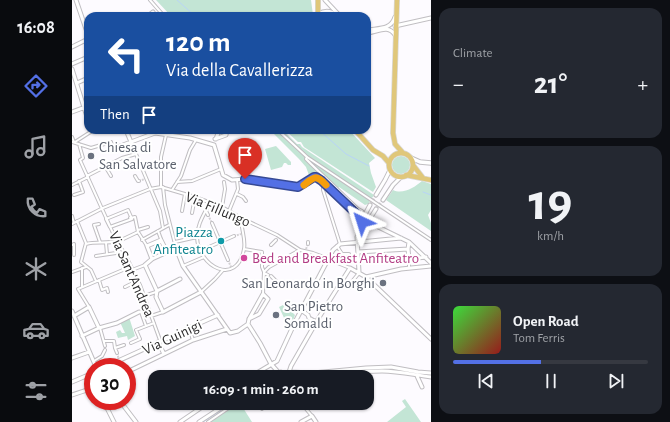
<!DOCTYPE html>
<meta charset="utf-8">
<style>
body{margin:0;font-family:"Alegreya Sans",sans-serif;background:#242831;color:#f1f3f6;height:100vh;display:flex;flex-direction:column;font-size:15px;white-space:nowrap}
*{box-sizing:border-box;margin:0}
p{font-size:13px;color:#9ea1a6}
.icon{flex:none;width:22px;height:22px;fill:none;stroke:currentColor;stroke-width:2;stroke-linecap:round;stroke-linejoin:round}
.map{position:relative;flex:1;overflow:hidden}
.side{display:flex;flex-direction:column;gap:8px;padding:8px;background:#0d0f14;width:239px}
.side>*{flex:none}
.guide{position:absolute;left:12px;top:12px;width:287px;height:122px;border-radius:12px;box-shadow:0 1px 3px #0004;background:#1a4fa0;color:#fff;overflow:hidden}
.speed{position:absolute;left:12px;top:358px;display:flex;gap:8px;font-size:20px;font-weight:700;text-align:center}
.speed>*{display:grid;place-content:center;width:52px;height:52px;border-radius:50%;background:#171b24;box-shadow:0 1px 3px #0004;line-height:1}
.speed .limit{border:6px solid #d22;background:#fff;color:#111}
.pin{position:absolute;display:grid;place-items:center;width:34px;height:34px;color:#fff;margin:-41px -17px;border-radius:50% 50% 50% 0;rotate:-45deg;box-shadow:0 0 4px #0007}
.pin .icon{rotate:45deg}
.me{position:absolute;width:44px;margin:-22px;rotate:319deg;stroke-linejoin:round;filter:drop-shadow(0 0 3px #0008)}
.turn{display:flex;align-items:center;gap:14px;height:84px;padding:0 16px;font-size:18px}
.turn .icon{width:52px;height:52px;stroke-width:2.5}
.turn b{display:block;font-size:28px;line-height:34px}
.then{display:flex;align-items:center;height:38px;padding:0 16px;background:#0003;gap:8px;font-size:15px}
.big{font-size:30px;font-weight:700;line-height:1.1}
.side .widget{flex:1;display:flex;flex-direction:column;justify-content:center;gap:6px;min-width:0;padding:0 14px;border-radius:12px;background:#242831}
.side .dial{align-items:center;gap:0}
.dial b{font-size:52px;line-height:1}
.song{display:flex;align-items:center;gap:12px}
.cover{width:48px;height:48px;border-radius:6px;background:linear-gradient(135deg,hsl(120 70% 55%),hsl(0 70% 35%))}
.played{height:4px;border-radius:2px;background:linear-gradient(90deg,#5370e5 45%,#363941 45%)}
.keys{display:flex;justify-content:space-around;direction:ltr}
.heat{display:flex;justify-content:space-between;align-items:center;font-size:22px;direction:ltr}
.trip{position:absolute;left:76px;top:370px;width:226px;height:40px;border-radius:12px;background:#171b24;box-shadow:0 1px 3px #0004;font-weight:700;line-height:40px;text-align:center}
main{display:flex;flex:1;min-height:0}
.tab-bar{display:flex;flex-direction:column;width:72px;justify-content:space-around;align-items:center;background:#090b0e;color:#9ea1a6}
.tab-bar .icon{width:28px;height:28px}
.tab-bar .active{color:#5370e5}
.tab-bar b{font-size:18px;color:#f1f3f6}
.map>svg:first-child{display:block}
.green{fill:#c3e5d5}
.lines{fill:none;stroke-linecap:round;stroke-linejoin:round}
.stream{stroke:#b8d4f7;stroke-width:1}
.pedestrian-tunnel{stroke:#d4d2d5;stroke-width:2;stroke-dasharray:2 1;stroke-linecap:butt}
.minor-tunnel{stroke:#d4d2d5;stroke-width:3;stroke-dasharray:3 1.5;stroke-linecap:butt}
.pedestrian-casing{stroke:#c0bec2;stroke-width:4}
.minor-casing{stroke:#c0bec2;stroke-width:5}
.tertiary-casing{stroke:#c0bec2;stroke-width:5.5}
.primary-casing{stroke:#d9d9d9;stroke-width:6}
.pedestrian{stroke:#fff;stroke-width:2}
.minor{stroke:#fff;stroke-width:3}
.tertiary{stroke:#fff;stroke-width:3.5}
.primary{stroke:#e0c77a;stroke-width:4.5}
.route-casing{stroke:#364995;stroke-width:10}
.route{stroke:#5370e5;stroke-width:7}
.slow{stroke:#f59e0b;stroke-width:7}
.worship-dot{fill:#6b7280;stroke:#fff;stroke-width:1.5}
.culture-dot{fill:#0f9aa8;stroke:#fff;stroke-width:1.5}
.hotel-dot{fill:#d1479c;stroke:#fff;stroke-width:1.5}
.labels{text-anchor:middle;stroke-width:4;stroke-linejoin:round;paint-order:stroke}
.worship-label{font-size:15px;fill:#5b616d;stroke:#fff;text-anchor:start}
.street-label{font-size:15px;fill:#2e2d2e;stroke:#fff}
.culture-label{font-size:15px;fill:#0d838f;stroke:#fff;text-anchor:end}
.hotel-label{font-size:15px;fill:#b23c85;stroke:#fff;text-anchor:start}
</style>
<main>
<nav class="tab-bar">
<b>16:08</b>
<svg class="icon active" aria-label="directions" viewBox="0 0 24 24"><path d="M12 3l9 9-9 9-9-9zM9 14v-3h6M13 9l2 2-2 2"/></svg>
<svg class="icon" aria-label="music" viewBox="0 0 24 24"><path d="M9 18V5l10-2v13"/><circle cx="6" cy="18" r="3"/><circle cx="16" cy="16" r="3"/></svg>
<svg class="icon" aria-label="phone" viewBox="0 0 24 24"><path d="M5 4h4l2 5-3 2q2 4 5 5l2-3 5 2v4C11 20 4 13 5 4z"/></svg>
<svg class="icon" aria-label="climate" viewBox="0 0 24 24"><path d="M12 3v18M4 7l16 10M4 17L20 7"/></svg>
<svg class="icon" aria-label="car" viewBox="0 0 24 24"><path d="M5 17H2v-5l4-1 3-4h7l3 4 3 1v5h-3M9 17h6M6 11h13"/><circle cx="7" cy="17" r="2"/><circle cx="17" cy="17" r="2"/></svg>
<svg class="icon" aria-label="filters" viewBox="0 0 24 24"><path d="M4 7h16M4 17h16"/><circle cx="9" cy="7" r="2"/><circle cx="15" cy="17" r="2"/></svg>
</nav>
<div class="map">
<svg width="359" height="422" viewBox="0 0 359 422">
<rect width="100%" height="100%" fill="#fdfbff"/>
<path class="green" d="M84 0H239L241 15 240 16H99Z
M198 130H211L225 144H228L230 147 302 195 296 204 293 205 267 187 264 191 247 175H242L238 178 234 167 227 159Z
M213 130H277L303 158 297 163 299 173 304 187 301 192 232 147 229 142H226Z
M204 146 219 162V165H216L214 163H212L210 167 199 170 193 149Z
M320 165a9 9 0 1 1 18 0a9 9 0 1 1-18 0Z
M350 181 359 184V210L356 215 359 223V231L314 200 321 190C331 195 343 187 350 181Z
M215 303 222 310 220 312 223 315 220 323 219 322 216 323 215 319 213 320 207 307Z
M57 317 63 336 56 340 55 336 46 338 44 332 48 330 50 333H53L48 322Z
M333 399 349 422H315L334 407 330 401Z
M166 403H168L180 422H139Z"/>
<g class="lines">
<path class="stream" d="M105 0 123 16
M247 130 274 154 297 166
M351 192 359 195
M284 371 318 369 359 375
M154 406 160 403
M131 422 151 409"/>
<path class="pedestrian-tunnel" d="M67 181 73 179
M136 215 140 223
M162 236 169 234
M234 249 236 244
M129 250 137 247
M156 260 159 267
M45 353 47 360"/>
<path class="minor-tunnel" d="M298 205 304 195
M304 209 311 200"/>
<defs>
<path id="pedestrian" d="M78 0 92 16
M206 130 235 157 359 240
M0 137 2 142
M0 142 19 148 39 142 41 148 50 145
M3 142 20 131
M59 142 88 211 91 228
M7 144 11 158 8 160 45 242 53 254 68 285 88 340
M235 157 234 159 239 164 286 209 290 211
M56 160 58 166
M33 166 39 176
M15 176 50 158 64 154
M63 176 66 181H67
M105 182 120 181 149 169
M251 182V190L268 244
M0 185 16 177
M89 187V157L94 135
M91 187 93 205 104 248
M100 190 109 176 118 150 124 140
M165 194 171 197 174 201
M2 195 11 192 7 181
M138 202C133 213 125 224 125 237 126 267 165 287 172 249 174 239 169 229 169 218
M150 207 153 189 152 182
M56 210 60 219 38 227 34 219Z
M110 211 113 194
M134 211 136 215
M157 211 166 189 165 180
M120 213 123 197
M0 216 2 223
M58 218 63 217 66 232 75 246
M5 221 14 243 9 262 19 270 24 281
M140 223 156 260
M0 224 31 208 78 189 89 187 123 197 150 207 169 218 205 235 228 250 241 253 257 259
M27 224 22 225 28 242
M66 230 76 227
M86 231 89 239
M70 240 97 225
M45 242 66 232
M103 242 125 237
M34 243 35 254
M14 244C24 241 35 244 45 241
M236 244V242
M0 245 2 244V255
M199 245 204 240
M265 246 270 254H277
M137 247 162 236
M172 249 190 252V267L192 272
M24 256 44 253
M337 259V267
M263 262 278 268
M265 263 270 254
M111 266 132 257
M10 268V287
M60 270 73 265
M0 272 14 267
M192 273 196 275
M199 276 204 281
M27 280 30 290 35 288 36 292
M268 284H278L287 273
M53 287 65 281
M129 292 143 279 151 270
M191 294 192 272 197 267 228 250
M72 296 84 292
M17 307 6 289 58 267
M68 312 76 308
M69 312 74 326
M79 316 91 312
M28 328 33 346
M117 328 121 340
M32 341H42L43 348 45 353
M59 343 68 339 64 330 82 323
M43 348 52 345
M22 361 30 356 33 350
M185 403 190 409
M229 403 240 416
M136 422 164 403"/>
<path id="minor" d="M4 0 16 35
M253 0 268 16
M246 14C253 10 259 10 265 16
M76 16 81 12
M323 26 359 18
M295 30C307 28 319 30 323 17
M295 33C306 32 316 24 323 35
M0 47 16 39
M0 64 16 57
M0 69 16 120
M5 83 16 78
M0 112 16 106
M20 130H22
M54 130 59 142
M143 139 154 135 155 130
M144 139 147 130
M51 145 83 133 118 138 142 145
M142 145 151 175 160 180 173 179 226 187 242 177 250 181 289 219 290 222
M304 195 313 180 318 170
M311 200 321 185 329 177
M291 218 298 205
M294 220 299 217 304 209
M294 221 337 242 359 263
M337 242 336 249 337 259 354 257
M286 252 336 249
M80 259 75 246 89 240 95 252
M287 272 285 237 290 222
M294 277 329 269 359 266
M85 291 108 279
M129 292 91 312 84 297 85 291 73 265 80 259 104 248 111 266 158 333 166 331 176 324
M229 310 236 315 237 318 244 322
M0 311 24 367
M2 316 17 307 27 328
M176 324 177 319 191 294 196 299 187 314 177 319
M176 324 188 343 199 364 207 373
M10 336 27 328 45 323 67 312
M86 342 92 354
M0 358 17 352
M32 367C70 351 107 332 146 315
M55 372 121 340 155 329
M217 372 219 366 246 319 278 268 294 277 359 339
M213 374 217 372 241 373 294 368 319 367 346 372 359 373
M213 375C245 377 277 371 310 371 326 371 343 375 359 377
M345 376 350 387
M178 377 205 361 223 322 261 250 268 244 329 238
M200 377 207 374
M207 377V374L209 372 212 373 213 375
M0 382 21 373
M0 395 21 388
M33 401 34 406 42 422
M48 401 64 422
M108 422 136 403
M127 422 156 403
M229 422 240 416 244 422"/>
<path id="tertiary" d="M339 158 348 162 359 163"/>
<path id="primary" d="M246 0V16
M325 0 321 133 323 144 331 153
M283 130 301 150 311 156 317 163
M317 165a12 12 0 1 1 24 0a12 12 0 1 1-24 0Z
M341 165 351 178
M334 175 359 180"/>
</defs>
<use href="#pedestrian" class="pedestrian-casing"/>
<use href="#minor" class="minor-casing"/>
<use href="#tertiary" class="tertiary-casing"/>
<use href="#primary" class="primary-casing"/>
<use href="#pedestrian" class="pedestrian"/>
<use href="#minor" class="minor"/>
<use href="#tertiary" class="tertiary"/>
<use href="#primary" class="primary"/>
</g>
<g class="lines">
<defs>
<path id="route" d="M173 179 226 187 242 177H244L250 181 290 219V222"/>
</defs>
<use href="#route" class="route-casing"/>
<use href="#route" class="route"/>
<path class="slow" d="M232 185C242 177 244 174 254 185"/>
</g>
<g class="worship-dot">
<circle cx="19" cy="156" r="4"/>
<circle cx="311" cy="283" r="4"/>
<circle cx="204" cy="315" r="4"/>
</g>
<circle class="culture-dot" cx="149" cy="241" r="4"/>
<circle class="hotel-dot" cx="172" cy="258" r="4"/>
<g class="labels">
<g class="worship-label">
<text x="27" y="152">Chiesa di<tspan x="27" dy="17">San Salvatore</tspan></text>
<text x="303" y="288" text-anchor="end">San Leonardo in Borghi</text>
<text x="212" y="311">San Pietro<tspan x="212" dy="17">Somaldi</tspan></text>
</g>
<g class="street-label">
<text transform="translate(146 209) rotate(23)" y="5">Via Fillungo</text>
<text transform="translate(60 274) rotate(66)" y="5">Via Sant'Andrea</text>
<text transform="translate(100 337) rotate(-25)" y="5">Via Guinigi</text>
</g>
<g class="culture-label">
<text x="141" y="237">Piazza<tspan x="141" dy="17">Anfiteatro</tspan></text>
</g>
<g class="hotel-label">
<text x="180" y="263">Bed and Breakfast Anfiteatro</text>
</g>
</g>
</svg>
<div class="speed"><div class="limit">30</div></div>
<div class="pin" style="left:173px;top:179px;background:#d93025"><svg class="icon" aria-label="arrive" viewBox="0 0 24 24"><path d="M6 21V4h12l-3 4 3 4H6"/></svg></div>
<svg class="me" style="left:290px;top:222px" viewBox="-20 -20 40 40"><path d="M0-17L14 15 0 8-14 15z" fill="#5370e5" stroke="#fff" stroke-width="4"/></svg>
<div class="trip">16:09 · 1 min · 260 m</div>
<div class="guide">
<div class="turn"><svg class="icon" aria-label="left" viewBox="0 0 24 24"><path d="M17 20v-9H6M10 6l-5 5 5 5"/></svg><div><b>120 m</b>Via della Cavallerizza</div></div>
<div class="then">Then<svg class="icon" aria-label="arrive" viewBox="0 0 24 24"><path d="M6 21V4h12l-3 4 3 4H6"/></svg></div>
</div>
</div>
<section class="side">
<div class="widget"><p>Climate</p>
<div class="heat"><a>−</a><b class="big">21°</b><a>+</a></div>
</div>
<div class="widget dial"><b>19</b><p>km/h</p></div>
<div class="widget">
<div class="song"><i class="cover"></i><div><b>Open Road</b><p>Tom Ferris</p></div></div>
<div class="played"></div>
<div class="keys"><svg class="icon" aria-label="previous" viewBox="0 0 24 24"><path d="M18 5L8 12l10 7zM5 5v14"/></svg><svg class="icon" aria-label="pause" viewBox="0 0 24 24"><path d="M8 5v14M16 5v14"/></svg><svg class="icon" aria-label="next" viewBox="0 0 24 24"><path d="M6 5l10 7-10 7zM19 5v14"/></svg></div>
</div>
</section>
</main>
